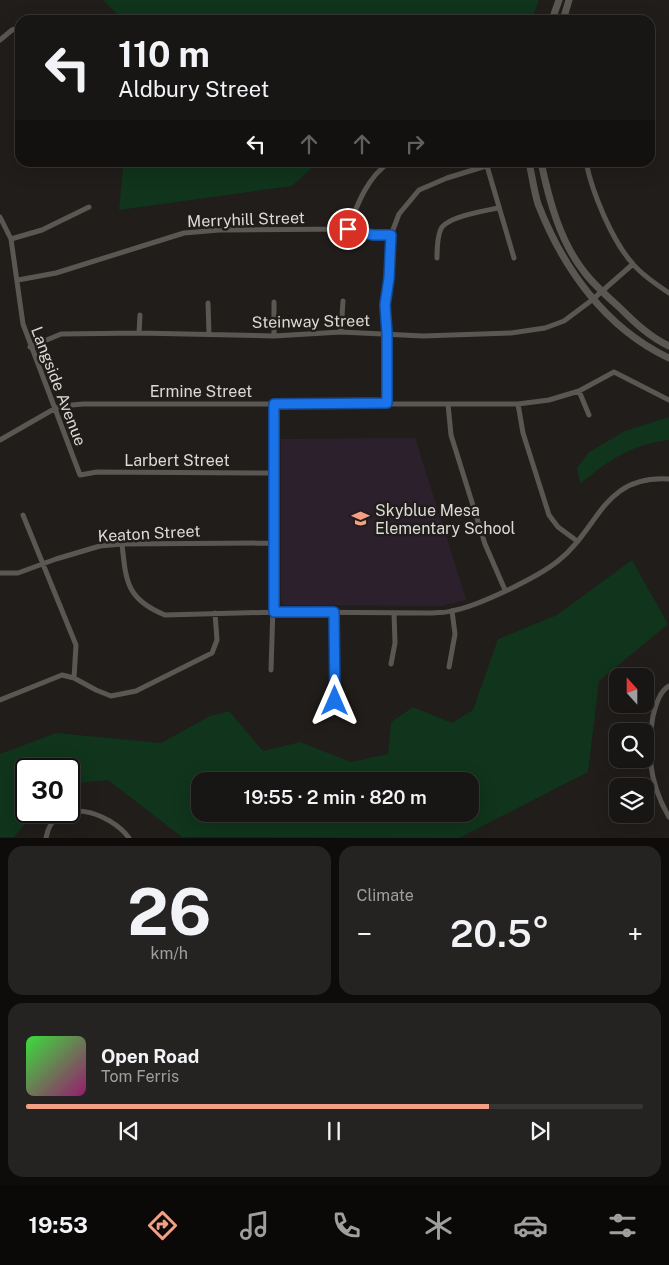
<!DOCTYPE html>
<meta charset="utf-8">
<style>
body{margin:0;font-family:"Public Sans",sans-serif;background:#252322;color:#f1f3f6;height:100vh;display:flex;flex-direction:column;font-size:19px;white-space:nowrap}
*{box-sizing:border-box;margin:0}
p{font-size:16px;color:#9f9fa0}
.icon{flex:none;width:28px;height:28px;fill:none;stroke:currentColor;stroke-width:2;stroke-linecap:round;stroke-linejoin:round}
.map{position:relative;height:838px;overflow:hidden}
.drawer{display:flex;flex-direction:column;gap:8px;padding:8px;background:#0d0c0b;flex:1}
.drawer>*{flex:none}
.guide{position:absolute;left:15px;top:15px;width:640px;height:152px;border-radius:15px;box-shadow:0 5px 20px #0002,0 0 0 1px #363534;background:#181614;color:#f1f3f6;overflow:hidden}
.needle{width:32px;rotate:339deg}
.fabs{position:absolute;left:609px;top:668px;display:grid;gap:10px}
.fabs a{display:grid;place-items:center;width:45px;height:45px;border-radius:10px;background:#181614;box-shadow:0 5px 20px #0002,0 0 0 1px #363534;font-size:25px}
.speed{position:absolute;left:15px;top:758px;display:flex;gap:10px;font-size:25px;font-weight:700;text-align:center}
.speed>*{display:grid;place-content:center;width:65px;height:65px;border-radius:50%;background:#181614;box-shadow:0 5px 20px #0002,0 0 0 1px #363534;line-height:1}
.speed .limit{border:2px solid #111;border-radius:8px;background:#fff;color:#111}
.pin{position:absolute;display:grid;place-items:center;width:42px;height:42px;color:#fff;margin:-21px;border:2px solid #fff;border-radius:50%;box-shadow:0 1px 5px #0007}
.me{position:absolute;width:55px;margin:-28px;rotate:0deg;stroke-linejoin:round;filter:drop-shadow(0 0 4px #0008)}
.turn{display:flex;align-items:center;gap:18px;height:105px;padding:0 20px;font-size:22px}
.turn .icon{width:65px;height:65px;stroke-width:2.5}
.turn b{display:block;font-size:35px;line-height:42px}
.lanes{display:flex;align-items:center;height:48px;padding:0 20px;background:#0003;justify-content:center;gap:25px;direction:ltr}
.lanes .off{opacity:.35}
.big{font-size:38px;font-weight:600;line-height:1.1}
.drawer .tile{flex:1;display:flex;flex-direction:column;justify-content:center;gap:8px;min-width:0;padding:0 18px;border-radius:15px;background:#252322}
.drawer .dial{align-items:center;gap:0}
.dial b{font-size:65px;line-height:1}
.song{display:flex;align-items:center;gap:15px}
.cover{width:60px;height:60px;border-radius:8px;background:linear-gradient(135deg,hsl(120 70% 55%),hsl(320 70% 35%))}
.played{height:5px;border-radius:2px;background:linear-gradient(90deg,#f39f83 75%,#363534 75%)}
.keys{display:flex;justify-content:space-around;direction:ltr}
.heat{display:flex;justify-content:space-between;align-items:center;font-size:28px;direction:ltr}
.drawer .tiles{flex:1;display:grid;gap:8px;grid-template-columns:1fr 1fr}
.tile:last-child{grid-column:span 2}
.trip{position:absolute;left:191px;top:772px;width:288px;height:50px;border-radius:15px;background:#181614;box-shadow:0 5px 20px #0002,0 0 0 1px #363534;font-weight:600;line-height:50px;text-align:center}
.dock{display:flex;height:80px;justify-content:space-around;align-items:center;background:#0a0908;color:#9f9fa0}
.dock .icon{width:35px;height:35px}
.dock .on{color:#f39f83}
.dock b{font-size:22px;color:#f1f3f6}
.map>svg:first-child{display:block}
.education{fill:#2d202d}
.green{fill:#10341c;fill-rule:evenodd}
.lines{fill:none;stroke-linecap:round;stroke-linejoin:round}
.minor{stroke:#5a5753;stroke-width:5}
.secondary{stroke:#5a5753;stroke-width:7}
.route-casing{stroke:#114b97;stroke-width:12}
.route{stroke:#1a73e8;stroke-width:9}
.labels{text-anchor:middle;stroke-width:5;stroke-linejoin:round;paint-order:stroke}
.street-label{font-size:16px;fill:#dcdad7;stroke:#201d1a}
.poi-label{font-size:16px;fill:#dcdad7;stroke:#201d1a;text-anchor:start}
</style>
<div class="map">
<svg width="669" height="838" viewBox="0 0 669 838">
<rect width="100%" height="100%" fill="#201d1a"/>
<path class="education" d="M415 438 466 599 462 601 441 606 285 605 282 604 281 601V439Z"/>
<path class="green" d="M103 0H539L532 20H123Z
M119 163H317L292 186 119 210 123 169Z
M669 417V440C633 444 607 461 580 484L577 468 589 452 625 431Z
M632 560 668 624 599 681 588 772 459 838 182 837 108 780 69 784V769H26V811H35L14 837H0V754L56 733 161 743 210 716 229 711 263 751 300 742 351 762 388 754 391 722 413 707 452 723 473 710 498 639 557 615ZM470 781V814H200V781Z"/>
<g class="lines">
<path class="minor" d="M0 40 12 30 20 28
M586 162C592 192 612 241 633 264 642 275 657 285 669 293
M487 166 514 258
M0 217 11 239 23 324 80 475 97 472 274 473
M348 229C357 205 367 177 390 162
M11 239 42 230 89 207
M437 258C437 250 437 235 442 227 451 216 484 211 498 208
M18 280 56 273 184 233 219 230 348 229 373 235H391
M274 302V336
M208 303 209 334
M341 332 343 301
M139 333 140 315
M30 347 61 334 139 333 274 336 341 332 423 336 511 333 545 328 564 321 592 300 633 264
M579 391 589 415
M387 403V333L385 305 389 278 391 235 399 214 419 190 447 178 499 162
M448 404 451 435 485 544 505 590
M518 404 523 433 549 515 558 527 577 541
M0 440 54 409 61 406 83 404H518L549 400 579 391 614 372 669 400
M23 515 76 645 74 678
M122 544C126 581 126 599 165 615L279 612 432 613C439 612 445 613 451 611 477 607 538 577 558 561 600 528 602 475 669 479
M0 573H18L56 559 100 546 122 544 274 543
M334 612 335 701
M391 664 395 643 394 613
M449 667 455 634 452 611
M271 670 274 574V404
M669 686C659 692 656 705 653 716 646 751 650 785 669 817
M0 700 62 675 74 678 96 690 111 696 136 691 212 653 217 640 215 613
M46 838C54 793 110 812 129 838"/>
<path class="secondary" d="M552 20 559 0
M563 20 569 0
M529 162C532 176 534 191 538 204 563 268 605 328 669 358
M541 162C549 200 560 242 585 273 595 286 608 297 620 308 635 323 650 337 669 346"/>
</g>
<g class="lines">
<defs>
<path id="route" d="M335 701 334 612H274V404L387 403V333L385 305 389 278 391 235H373L348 229"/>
</defs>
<use href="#route" class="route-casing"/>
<use href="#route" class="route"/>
</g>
<defs>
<symbol id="school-bare" viewBox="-9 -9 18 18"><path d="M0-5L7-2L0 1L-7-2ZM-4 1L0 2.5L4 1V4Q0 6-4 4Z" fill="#f39f83" stroke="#201d1a" stroke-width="2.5" paint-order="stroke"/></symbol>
</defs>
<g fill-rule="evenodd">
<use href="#school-bare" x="348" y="506" width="25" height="25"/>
</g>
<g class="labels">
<g class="street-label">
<text transform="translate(246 219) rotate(-2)" y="6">Merryhill Street</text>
<text transform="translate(311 321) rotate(-1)" y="6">Steinway Street</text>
<text transform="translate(59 386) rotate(69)" y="6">Langside Avenue</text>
<text x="201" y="397">Ermine Street</text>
<text x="177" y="466">Larbert Street</text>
<text transform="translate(149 533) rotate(-3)" y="6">Keaton Street</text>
</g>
<g class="poi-label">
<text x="375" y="516">Skyblue Mesa<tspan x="375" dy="18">Elementary School</tspan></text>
</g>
</g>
</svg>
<div class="fabs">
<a><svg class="needle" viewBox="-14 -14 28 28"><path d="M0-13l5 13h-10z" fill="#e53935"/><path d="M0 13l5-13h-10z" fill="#9f9fa0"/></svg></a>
<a><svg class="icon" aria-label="search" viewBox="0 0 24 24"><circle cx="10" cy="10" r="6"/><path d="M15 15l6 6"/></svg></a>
<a><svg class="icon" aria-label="layers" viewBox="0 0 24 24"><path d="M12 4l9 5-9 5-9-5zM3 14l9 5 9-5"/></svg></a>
</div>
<div class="speed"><div class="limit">30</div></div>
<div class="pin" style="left:348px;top:229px;background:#d93025"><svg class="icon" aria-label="arrive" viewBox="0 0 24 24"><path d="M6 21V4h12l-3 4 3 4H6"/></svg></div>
<svg class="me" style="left:335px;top:701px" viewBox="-20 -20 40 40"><path d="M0-17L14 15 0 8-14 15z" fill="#1a73e8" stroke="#fff" stroke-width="4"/></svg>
<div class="trip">19:55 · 2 min · 820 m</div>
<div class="guide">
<div class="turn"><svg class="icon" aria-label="left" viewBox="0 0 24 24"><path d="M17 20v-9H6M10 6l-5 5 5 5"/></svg><div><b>110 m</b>Aldbury Street</div></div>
<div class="lanes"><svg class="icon" aria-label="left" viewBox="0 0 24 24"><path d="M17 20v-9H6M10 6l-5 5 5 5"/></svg><svg class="icon off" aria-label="ahead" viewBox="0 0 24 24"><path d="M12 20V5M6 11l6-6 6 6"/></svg><svg class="icon off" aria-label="ahead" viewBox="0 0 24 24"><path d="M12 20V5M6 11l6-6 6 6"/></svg><svg class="icon off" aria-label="right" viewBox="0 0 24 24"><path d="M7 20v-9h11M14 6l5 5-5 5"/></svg></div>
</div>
</div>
<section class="drawer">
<div class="tiles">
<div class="tile dial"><b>26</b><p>km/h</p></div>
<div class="tile"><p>Climate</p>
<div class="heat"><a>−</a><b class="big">20.5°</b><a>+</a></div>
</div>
<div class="tile">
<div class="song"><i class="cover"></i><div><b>Open Road</b><p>Tom Ferris</p></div></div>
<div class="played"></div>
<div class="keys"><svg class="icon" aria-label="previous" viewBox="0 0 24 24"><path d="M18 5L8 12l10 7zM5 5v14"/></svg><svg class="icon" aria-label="pause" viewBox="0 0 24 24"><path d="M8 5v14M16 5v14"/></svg><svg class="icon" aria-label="next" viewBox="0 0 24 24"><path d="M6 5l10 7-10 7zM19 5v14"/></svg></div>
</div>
</div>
</section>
<nav class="dock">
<b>19:53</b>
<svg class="icon on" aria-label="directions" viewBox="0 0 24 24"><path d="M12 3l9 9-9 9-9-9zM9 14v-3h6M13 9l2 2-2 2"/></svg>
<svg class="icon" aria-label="music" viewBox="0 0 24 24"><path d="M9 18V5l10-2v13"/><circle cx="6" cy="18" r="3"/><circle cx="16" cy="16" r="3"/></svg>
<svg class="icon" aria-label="phone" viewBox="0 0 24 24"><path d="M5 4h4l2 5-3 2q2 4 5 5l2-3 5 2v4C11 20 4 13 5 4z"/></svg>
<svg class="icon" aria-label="climate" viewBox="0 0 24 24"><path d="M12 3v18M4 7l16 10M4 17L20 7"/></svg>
<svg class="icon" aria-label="car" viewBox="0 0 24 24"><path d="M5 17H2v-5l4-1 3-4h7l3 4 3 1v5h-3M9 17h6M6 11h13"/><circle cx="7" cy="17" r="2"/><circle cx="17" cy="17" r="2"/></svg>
<svg class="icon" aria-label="filters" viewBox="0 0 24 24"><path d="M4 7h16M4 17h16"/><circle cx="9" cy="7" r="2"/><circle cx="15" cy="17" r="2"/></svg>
</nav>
